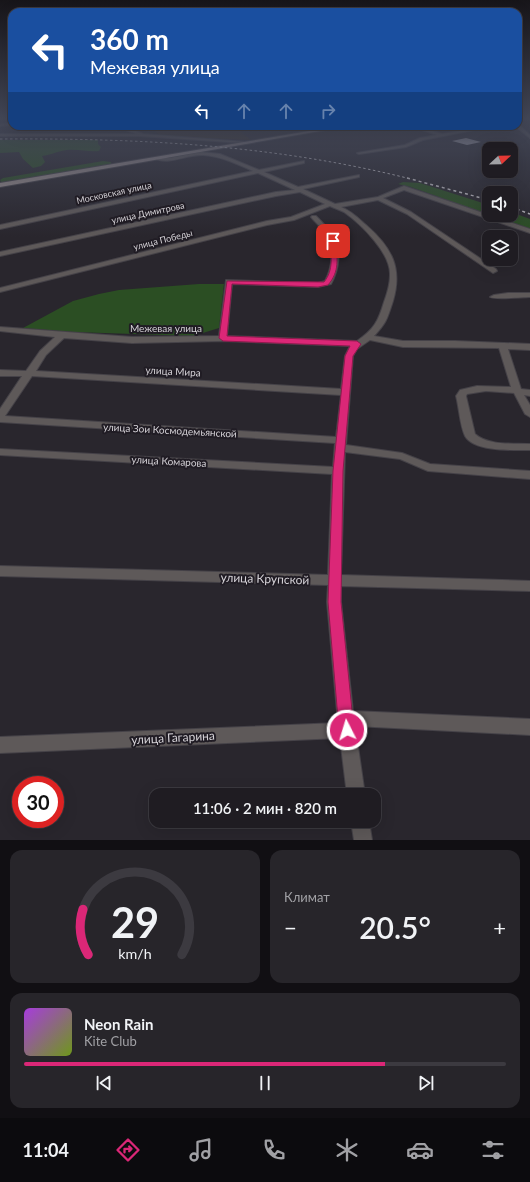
<!DOCTYPE html>
<html lang="ru">
<meta charset="utf-8">
<style>
body{margin:0;font-family:Lato,sans-serif;background:#27252a;color:#f1f3f6;height:100vh;display:flex;flex-direction:column;font-size:15px;white-space:nowrap}
*{box-sizing:border-box;margin:0}
p{font-size:13px;color:#a1a1a5}
.icon{flex:none;width:22px;height:22px;fill:none;stroke:currentColor;stroke-width:2;stroke-linecap:round;stroke-linejoin:round}
.map{position:relative;height:840px;overflow:hidden}
.side{display:flex;flex-direction:column;gap:10px;padding:10px;background:#110f13;flex:1}
.side>*{flex:none}
.top-card{position:absolute;left:8px;top:8px;width:514px;height:122px;border-radius:12px;box-shadow:0 4px 16px #0002,0 0 0 1px #3c3a40;background:#1a4fa0;color:#fff;overflow:hidden}
.needle{width:26px;rotate:68deg}
.controls{position:absolute;left:482px;top:142px;display:grid;gap:8px}
.controls a{display:grid;place-items:center;width:36px;height:36px;border-radius:8px;background:#1f1c22;box-shadow:0 4px 16px #0002,0 0 0 1px #3c3a40;font-size:20px}
.speed{position:absolute;left:12px;top:776px;display:flex;gap:8px;font-size:20px;font-weight:700;text-align:center}
.speed>*{display:grid;place-content:center;width:52px;height:52px;border-radius:50%;background:#1f1c22;box-shadow:0 4px 16px #0002,0 0 0 1px #3c3a40;line-height:1}
.speed .limit{border:6px solid #d22;background:#fff;color:#111}
.pin{position:absolute;display:grid;place-items:center;width:34px;height:34px;color:#fff;margin:-17px;border-radius:8px;box-shadow:0 2px 6px #0006}
.me{position:absolute;width:44px;margin:-22px;rotate:355deg;stroke-linejoin:round;filter:drop-shadow(0 0 3px #0008)}
.turn{display:flex;align-items:center;gap:14px;height:84px;padding:0 16px;font-size:18px}
.turn .icon{width:52px;height:52px;stroke-width:2.5}
.turn b{display:block;font-size:28px;line-height:34px}
.lanes{display:flex;align-items:center;height:38px;padding:0 16px;background:#0003;justify-content:center;gap:20px;direction:ltr}
.lanes .off{opacity:.35}
.big{font-size:30px;font-weight:600;line-height:1.1}
.side .tile{flex:1;display:flex;flex-direction:column;justify-content:center;gap:6px;min-width:0;padding:0 14px;border-radius:12px;background:#27252a}
.side .dial{align-items:center;gap:0}
.dial svg{height:104px;overflow:visible;fill:none;stroke:#3c3a40;stroke-width:7;stroke-linecap:round;text-anchor:middle}
.dial text{fill:#f1f3f6;stroke:none}
.song{display:flex;align-items:center;gap:12px}
.cover{width:48px;height:48px;border-radius:6px;background:linear-gradient(135deg,hsl(280 70% 55%),hsl(80 70% 35%))}
.played{height:4px;border-radius:2px;background:linear-gradient(90deg,#db2777 75%,#3c3a40 75%)}
.keys{display:flex;justify-content:space-around;direction:ltr}
.heat{display:flex;justify-content:space-between;align-items:center;font-size:22px;direction:ltr}
.side .tiles{flex:1;display:grid;gap:10px;grid-template-columns:1fr 1fr}
.tile:last-child{grid-column:span 2}
.trip{position:absolute;left:149px;top:788px;width:232px;height:40px;border-radius:12px;background:#1f1c22;box-shadow:0 4px 16px #0002,0 0 0 1px #3c3a40;font-weight:600;line-height:40px;text-align:center}
.dock{display:flex;height:64px;justify-content:space-around;align-items:center;background:#0c0b0e;color:#a1a1a5}
.dock .icon{width:28px;height:28px}
.dock .selected{color:#db2777}
.dock b{font-size:18px;color:#f1f3f6}
.map>svg:first-child{display:block}
.industrial{fill:#382d1e}
.green{fill:#2b4e23}
.building{fill:#bfbbc5}
.lines{fill:none;stroke-linecap:round;stroke-linejoin:round}
.minor-casing{stroke:#454248;stroke-width:2}
.major-casing{stroke:#454248;stroke-width:2}
.minor{fill:#5e5959;fill-rule:evenodd}
.major{fill:#958a8a;fill-rule:evenodd}
.rail-far1{stroke:#c1bec3;stroke-width:1;stroke-dasharray:2.5 2.5;stroke-linecap:butt}
.rail{stroke:#c1bec3;stroke-width:1.5;stroke-dasharray:3 3;stroke-linecap:butt}
.route{fill:#db2777;stroke:#8e194d}
.labels{text-anchor:middle;stroke-width:4;stroke-linejoin:round;paint-order:stroke}
.far-street-label{font-size:9px;fill:#d5d2d7;stroke:#201c24}
.street-label{font-size:10px;fill:#d5d2d7;stroke:#201c24}
.near-street-label{font-size:12px;fill:#d5d2d7;stroke:#201c24}
</style>
<div class="map">
<svg width="530" height="840" viewBox="0 0 530 840">
<rect width="100%" height="100%" fill="#29262d"/>
<path class="industrial" d="M184 126H235L242 133 251 140 160 136 154 130Z"/>
<path class="green" d="M0 140H98V144L101 147 99 151C88 152 78 149 67 150 58 151 51 155 42 156L45 162 41 166 33 168 23 159 19 152 0 153Z
M103 161 111 162V164L7 182H1L0 180 3 178Z
M403 182 420 183 489 205V215L411 187 398 184Z
M511 212 530 219V230L490 215H511Z
M199 284H224L219 328 193 336 74 332 23 328 73 301 99 294 119 290Z"/>
<path class="building" d="M466 138 481 142 467 145 452 141Z"/>
<g class="lines">
<defs>
<path id="minor" d="M12 123V125L0 126V124Z
M519 125 530 135V138L515 126Z
M117 126H123L143 134 246 142 244 143 140 136H0V134H136Z
M410 126H416L442 134 472 129 474 130 423 140 406 147 359 154 357 153 405 145 420 138 437 135Z
M201 152 220 154 259 170 304 161V163L264 172 298 187 359 175V177L303 189 335 204 378 197 404 186 530 229V233L404 190 383 198 411 212 496 269 497 271 493 273 407 214 378 200 341 207C351 211 358 218 366 225 391 247 403 267 393 301 387 319 387 322 374 336L403 341H455L530 344V350L508 349 521 389 530 390V396L524 395 530 405V417L525 414 514 393 486 391 467 394 466 396 475 434C489 446 512 443 530 444V450C514 450 474 452 465 436 460 426 459 407 456 396L460 390 477 386 511 387 499 348 403 347 370 340 357 349 353 356 346 445 402 453 430 464 530 471V479L428 471 400 459 345 452 341 575 530 581V591L341 586V602L353 711 530 719V735L355 726 365 795H347L340 738 0 753V737L338 723 327 602 328 585 0 576V566L328 575 332 474 0 455V449L333 467 335 443 0 422V409L22 376H0V370L26 371 40 351 55 337 0 331V327L132 337 219 336 226 280 318 283 325 281C332 268 335 247 326 234 322 228 316 223 311 217L312 216H316C322 222 328 228 333 235 342 249 339 270 331 284L318 287 232 284 227 336 357 341C374 329 378 322 384 302 387 294 390 284 390 275 391 253 361 224 344 212 340 210 334 208 330 206L294 220 267 225 0 292V288L267 221 291 217 325 204 300 192 276 196 0 256V252L276 192 295 190 258 173 0 229V225L253 171C237 164 221 156 203 155 187 154 168 166 154 158L156 157 169 158ZM64 338 132 343 223 341 350 346 345 356 341 389 36 371 46 355ZM32 376 341 395 336 437 5 416Z
M508 293H530V297C522 297 495 300 490 297L494 295Z
M351 821H369L372 840H354Z"/>
<path id="major" d="M339 126H349L0 187V183Z"/>
</defs>
<use href="#minor" class="minor-casing"/>
<use href="#major" class="major-casing"/>
<use href="#minor" class="minor"/>
<use href="#major" class="major"/>
<path class="rail-far1" d="M0 139C140 138 275 145 411 179"/>
<path class="rail" d="M407 178 489 200
M511 207 530 214"/>
</g>
<linearGradient id="sky" x2="0" y2="1"><stop stop-color="#171519"/><stop offset="0.5" stop-color="#434757"/><stop offset="1" stop-color="#434757" stop-opacity="0"/></linearGradient>
<rect width="530" height="237" fill="url(#sky)"/>
<path class="route" d="M333 239 336 241C337 259 340 271 328 285L318 287 232 284 227 336 357 341 361 344 353 356 343 471 341 602 354 730 352 735 347 737 342 735 339 730 328 602 333 471 345 356 350 346 223 341 219 338 227 281 324 282C334 270 331 255 330 241Z"/>
<g class="labels">
<g class="far-street-label">
<text transform="translate(114 193) rotate(-12)" y="3">Московская улица</text>
<text transform="translate(148 213) rotate(-12)" y="3">улица Димитрова</text>
<text transform="translate(163 240) rotate(-14)" y="3">улица Победы</text>
</g>
<g class="street-label">
<text x="166" y="332">Межевая улица</text>
<text transform="translate(173 371) rotate(3)" y="4">улица Мира</text>
<text transform="translate(170 430) rotate(3)" y="4">улица Зои Космодемьянской</text>
<text transform="translate(169 461) rotate(3)" y="4">улица Комарова</text>
</g>
<g class="near-street-label">
<text transform="translate(265 579) rotate(2)" y="4">улица Крупской</text>
<text transform="translate(173 738) rotate(-3)" y="4">улица Гагарина</text>
</g>
</g>
</svg>
<div class="controls">
<a><svg class="needle" viewBox="-14 -14 28 28"><path d="M0-13l5 13h-10z" fill="#e53935"/><path d="M0 13l5-13h-10z" fill="#a1a1a5"/></svg></a>
<a><svg class="icon" aria-label="sound" viewBox="0 0 24 24"><path d="M4 9h4l5-4v14l-5-4H4zM17 9q2 3 0 6"/></svg></a>
<a><svg class="icon" aria-label="layers" viewBox="0 0 24 24"><path d="M12 4l9 5-9 5-9-5zM3 14l9 5 9-5"/></svg></a>
</div>
<div class="speed"><div class="limit">30</div></div>
<div class="pin" style="left:333px;top:241px;background:#d93025"><svg class="icon" aria-label="arrive" viewBox="0 0 24 24"><path d="M6 21V4h12l-3 4 3 4H6"/></svg></div>
<svg class="me" style="left:347px;top:730px" viewBox="-20 -20 40 40"><circle r="17" fill="#db2777" stroke="#fff" stroke-width="3"/><path d="M0-11L8 9 0 5-8 9z" fill="#fff"/></svg>
<div class="trip">11:06 · 2 мин · 820 m</div>
<div class="top-card">
<div class="turn"><svg class="icon" aria-label="left" viewBox="0 0 24 24"><path d="M17 20v-9H6M10 6l-5 5 5 5"/></svg><div><b>360 m</b>Межевая улица</div></div>
<div class="lanes"><svg class="icon" aria-label="left" viewBox="0 0 24 24"><path d="M17 20v-9H6M10 6l-5 5 5 5"/></svg><svg class="icon off" aria-label="ahead" viewBox="0 0 24 24"><path d="M12 20V5M6 11l6-6 6 6"/></svg><svg class="icon off" aria-label="ahead" viewBox="0 0 24 24"><path d="M12 20V5M6 11l6-6 6 6"/></svg><svg class="icon off" aria-label="right" viewBox="0 0 24 24"><path d="M7 20v-9h11M14 6l5 5-5 5"/></svg></div>
</div>
</div>
<section class="side">
<div class="tiles">
<div class="tile dial"><svg viewBox="0 0 100 80">
<path d="M14 69A42 42 0 1 1 86 69"/>
<path d="M14 69A42 42 0 0 1 10 34" stroke="#db2777"/>
<text x="50" y="56" font-size="32" font-weight="700">29</text>
<text x="50" y="72" font-size="11">km/h</text>
</svg></div>
<div class="tile"><p>Климат</p>
<div class="heat"><a>−</a><b class="big">20.5°</b><a>+</a></div>
</div>
<div class="tile">
<div class="song"><i class="cover"></i><div><b>Neon Rain</b><p>Kite Club</p></div></div>
<div class="played"></div>
<div class="keys"><svg class="icon" aria-label="previous" viewBox="0 0 24 24"><path d="M18 5L8 12l10 7zM5 5v14"/></svg><svg class="icon" aria-label="pause" viewBox="0 0 24 24"><path d="M8 5v14M16 5v14"/></svg><svg class="icon" aria-label="next" viewBox="0 0 24 24"><path d="M6 5l10 7-10 7zM19 5v14"/></svg></div>
</div>
</div>
</section>
<nav class="dock">
<b>11:04</b>
<svg class="icon selected" aria-label="directions" viewBox="0 0 24 24"><path d="M12 3l9 9-9 9-9-9zM9 14v-3h6M13 9l2 2-2 2"/></svg>
<svg class="icon" aria-label="music" viewBox="0 0 24 24"><path d="M9 18V5l10-2v13"/><circle cx="6" cy="18" r="3"/><circle cx="16" cy="16" r="3"/></svg>
<svg class="icon" aria-label="phone" viewBox="0 0 24 24"><path d="M5 4h4l2 5-3 2q2 4 5 5l2-3 5 2v4C11 20 4 13 5 4z"/></svg>
<svg class="icon" aria-label="climate" viewBox="0 0 24 24"><path d="M12 3v18M4 7l16 10M4 17L20 7"/></svg>
<svg class="icon" aria-label="car" viewBox="0 0 24 24"><path d="M5 17H2v-5l4-1 3-4h7l3 4 3 1v5h-3M9 17h6M6 11h13"/><circle cx="7" cy="17" r="2"/><circle cx="17" cy="17" r="2"/></svg>
<svg class="icon" aria-label="filters" viewBox="0 0 24 24"><path d="M4 7h16M4 17h16"/><circle cx="9" cy="7" r="2"/><circle cx="15" cy="17" r="2"/></svg>
</nav>
